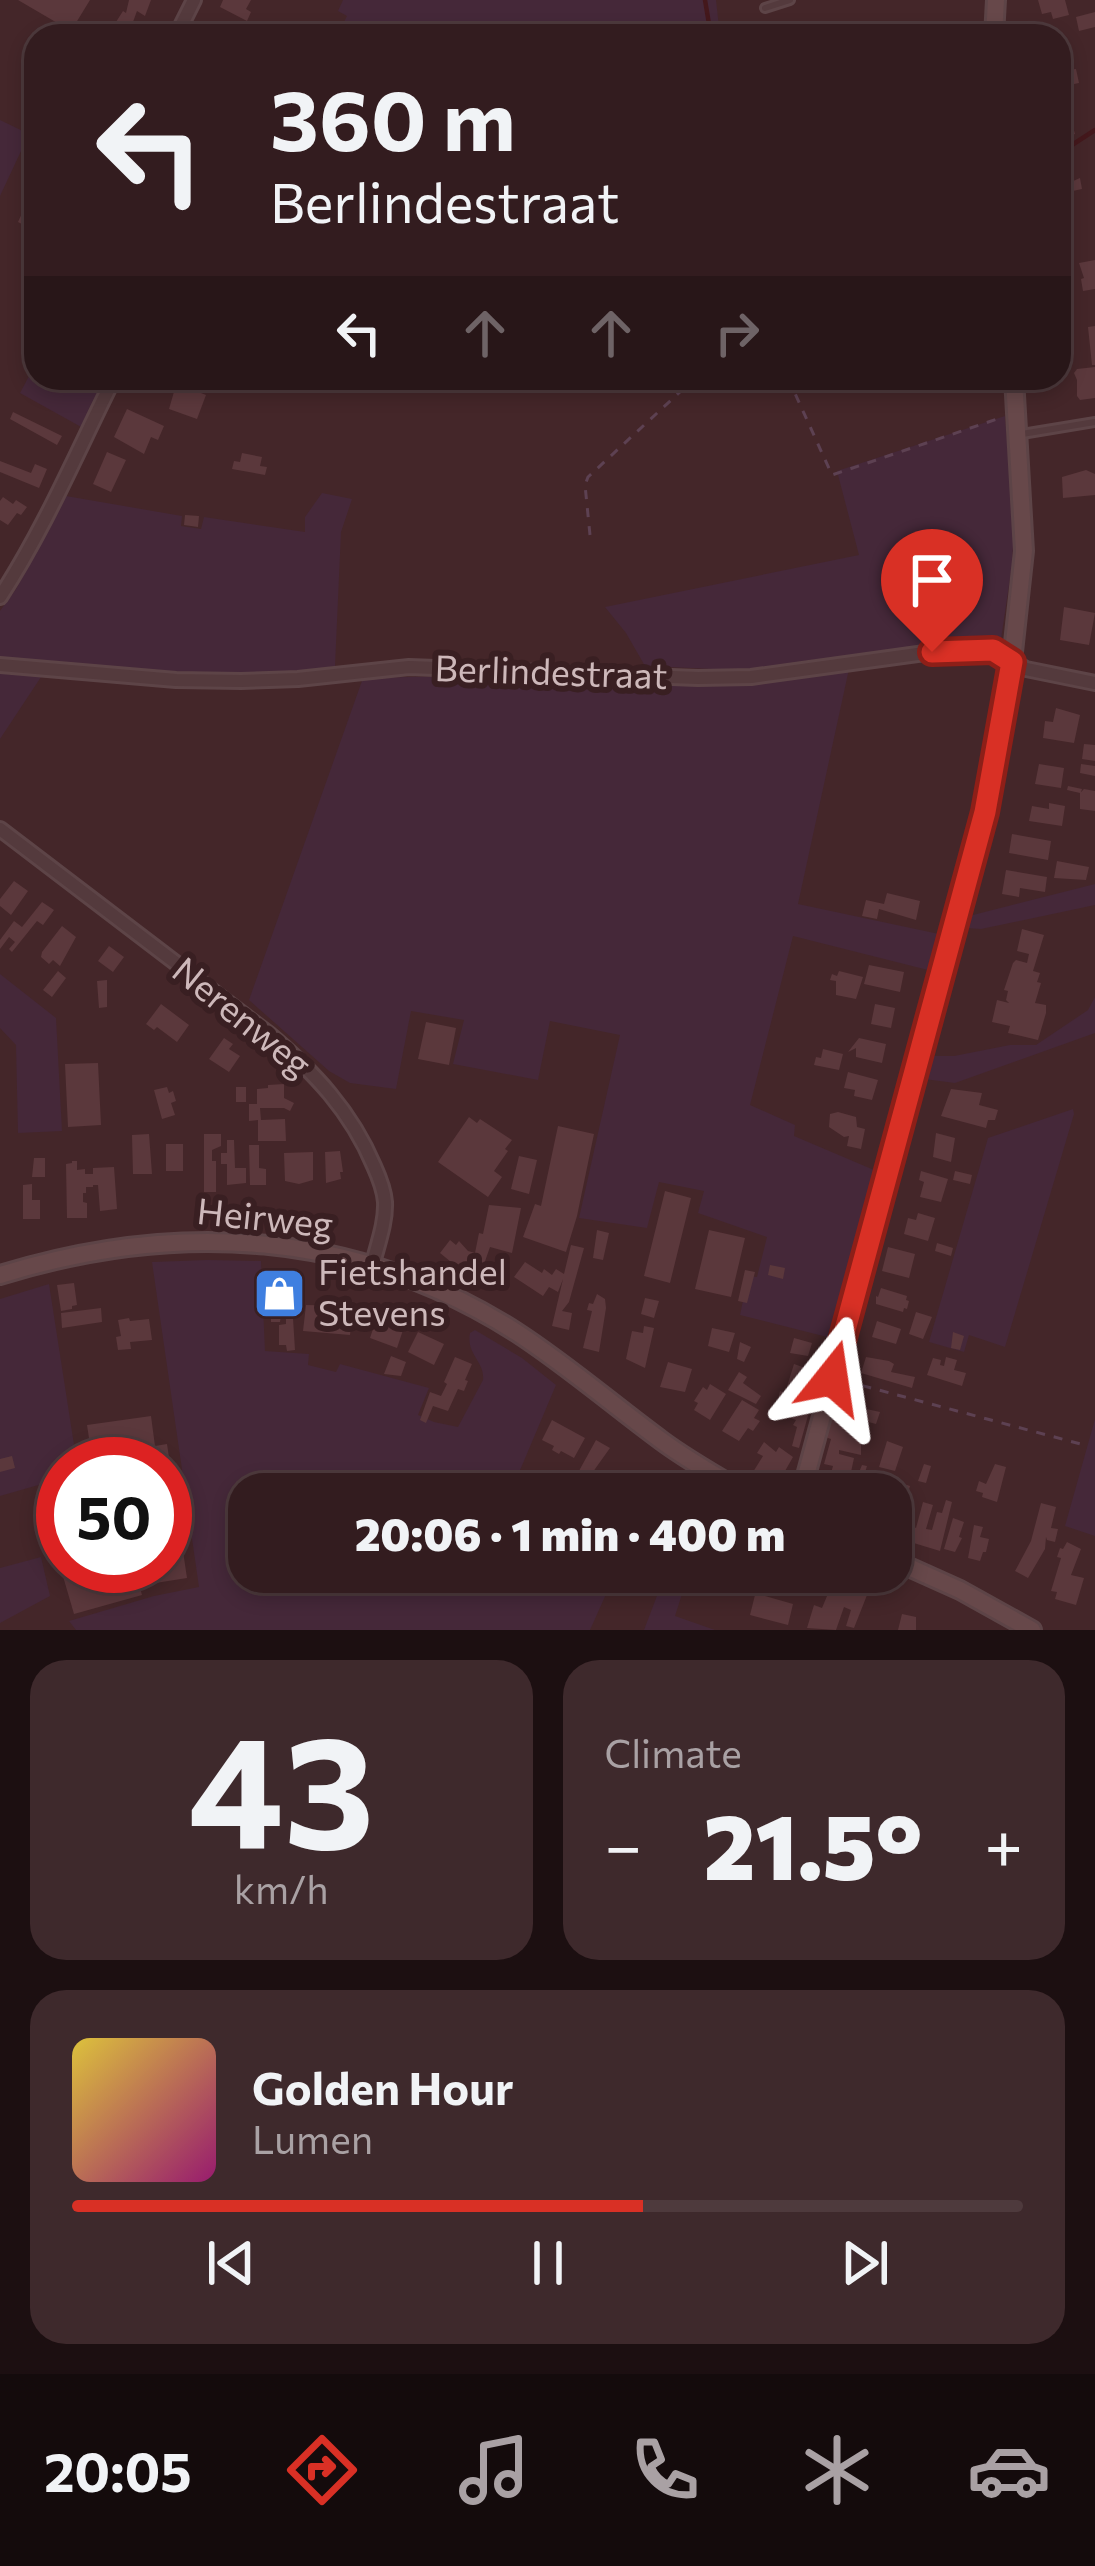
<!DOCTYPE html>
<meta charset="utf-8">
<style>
body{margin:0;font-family:Commissioner,sans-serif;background:#3e292c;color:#f1f3f6;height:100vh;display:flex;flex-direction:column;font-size:45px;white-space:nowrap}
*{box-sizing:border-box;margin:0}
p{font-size:39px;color:#a9a1a4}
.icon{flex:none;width:66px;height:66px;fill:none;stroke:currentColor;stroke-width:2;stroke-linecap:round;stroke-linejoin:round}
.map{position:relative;height:1630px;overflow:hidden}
.panel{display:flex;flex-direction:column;gap:30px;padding:30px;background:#1c0f11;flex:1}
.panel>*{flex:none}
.banner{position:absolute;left:24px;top:24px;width:1047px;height:366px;border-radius:36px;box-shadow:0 6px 18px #0003,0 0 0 3px #4e3a3d;background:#331c1f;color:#f1f3f6;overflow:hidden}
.speed{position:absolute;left:36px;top:1437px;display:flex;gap:24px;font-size:60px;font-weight:700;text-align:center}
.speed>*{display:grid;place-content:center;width:156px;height:156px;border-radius:50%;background:#331c1f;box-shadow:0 6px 18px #0003,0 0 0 3px #4e3a3d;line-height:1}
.speed .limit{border:18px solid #d22;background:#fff;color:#111}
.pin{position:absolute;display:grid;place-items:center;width:102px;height:102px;color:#fff;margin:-123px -51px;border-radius:50% 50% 50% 0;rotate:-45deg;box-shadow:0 0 12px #0007}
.pin .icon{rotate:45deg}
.me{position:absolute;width:132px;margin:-66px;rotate:15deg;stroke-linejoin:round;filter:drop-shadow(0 0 9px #0008)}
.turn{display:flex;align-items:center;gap:42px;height:252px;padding:0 48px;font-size:54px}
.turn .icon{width:156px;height:156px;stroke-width:2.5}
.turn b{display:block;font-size:84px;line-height:102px}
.lanes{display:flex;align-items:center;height:114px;padding:0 48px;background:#0003;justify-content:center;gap:60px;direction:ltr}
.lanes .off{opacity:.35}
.big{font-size:90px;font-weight:800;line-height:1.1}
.panel .widget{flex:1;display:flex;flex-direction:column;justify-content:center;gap:18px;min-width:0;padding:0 42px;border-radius:36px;background:#3e292c}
.panel .dial{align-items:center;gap:0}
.dial b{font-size:156px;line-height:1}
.song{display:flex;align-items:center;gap:36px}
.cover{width:144px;height:144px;border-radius:18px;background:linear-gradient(135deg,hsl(50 70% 55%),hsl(320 70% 35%))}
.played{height:12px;border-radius:6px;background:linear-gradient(90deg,#d93025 60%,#4e3a3d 60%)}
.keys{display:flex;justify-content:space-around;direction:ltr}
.heat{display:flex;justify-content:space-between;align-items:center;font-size:66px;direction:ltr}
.panel .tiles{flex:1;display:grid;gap:30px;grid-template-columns:1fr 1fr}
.widget:last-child{grid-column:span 2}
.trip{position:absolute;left:228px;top:1473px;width:684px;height:120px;border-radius:36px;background:#331c1f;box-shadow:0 6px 18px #0003,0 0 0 3px #4e3a3d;font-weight:800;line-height:120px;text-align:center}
.tabs{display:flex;height:192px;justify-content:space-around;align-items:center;background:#140b0c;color:#a9a1a4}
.tabs .icon{width:84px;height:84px}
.tabs .active{color:#d93025}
.tabs b{font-size:54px;color:#f1f3f6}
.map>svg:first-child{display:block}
.green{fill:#452839}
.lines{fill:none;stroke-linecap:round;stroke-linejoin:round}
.stream{stroke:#44181c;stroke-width:4.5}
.building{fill:#5b383c}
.service-casing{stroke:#5d4447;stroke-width:12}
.minor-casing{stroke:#5d4447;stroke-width:18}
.secondary-casing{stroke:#5d4447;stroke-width:22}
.path{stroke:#5d4152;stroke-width:3;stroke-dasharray:9 9;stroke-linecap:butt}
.service{stroke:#543a3d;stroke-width:6}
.minor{stroke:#543a3d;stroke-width:12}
.secondary{stroke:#67484a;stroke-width:16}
.route-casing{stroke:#8d1f18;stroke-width:30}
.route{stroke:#d93025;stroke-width:21}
.labels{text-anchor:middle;stroke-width:12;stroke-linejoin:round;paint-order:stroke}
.street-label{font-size:36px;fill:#cdb8ba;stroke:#391f22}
.poi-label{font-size:36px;fill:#cdb8ba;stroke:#391f22;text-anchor:start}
</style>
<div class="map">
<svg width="1095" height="1630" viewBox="0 0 1095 1630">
<rect width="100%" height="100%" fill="#442629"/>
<path class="green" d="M343 0H716L720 36H337L347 16 338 11Z
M0 120 29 134 0 196Z
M36 363V378H106L83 428 20 393Z
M1005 416 1014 526 1012 565 1001 639 767 668 735 670 645 666 626 633 605 607 859 555 837 471Z
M322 493 352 499 341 532 335 666C225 686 111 669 0 659V611L16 589 66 496 182 516 181 526 201 529 204 517 305 532V517Z
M849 669 798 904 939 934 928 970 793 936 750 1105 795 1125 794 1136 874 1170 831 1338 740 1315 748 1276 757 1277 767 1237 698 1213 704 1191 659 1182 647 1228 579 1218 620 1035 550 1021 538 1080 453 1064 464 1020 411 1011 396 1089 350 1083 329 1071 249 1000 363 678 453 676 728 686Z
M0 671 41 677 0 739Z
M1095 884V905L981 929 966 928 969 916Z
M0 974 56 1018 62 1131 18 1133 16 1045 0 1028Z
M1095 997V1033L955 1083 924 1079 929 1056H954L1010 1045H1036L1088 1010Z
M1073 1109 1074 1114 1005 1347 969 1335 964 1352 929 1342 988 1138Z
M207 1260 261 1261 265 1351 309 1354 308 1365 336 1372 340 1364 429 1388 418 1415 434 1422 458 1427 483 1380C485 1361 466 1355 470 1333L475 1330 522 1358 556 1385 518 1475 553 1494H249V1572H616L590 1630H76L69 1621 154 1596 199 1587 152 1262Z
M49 1284 77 1464H63V1478L0 1496V1299Z
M1095 1419V1536L1065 1526Z
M41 1557 50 1596 0 1623V1568Z
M666 1572H689L675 1616 715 1630H644Z"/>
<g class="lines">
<path class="stream" d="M705 0 711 36
M1059 149 1072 145 1095 130"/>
</g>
<path class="building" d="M18 0H90L71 31Z
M129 0H151L145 16 137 11 130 30 116 22 123 11 126 13Z
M223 0H251L246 9 251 12 247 21 220 7Z
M1038 0H1065L1069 15 1053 19 1051 12 1042 14Z
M1095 12V27L1079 31 1076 17Z
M1076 69 1079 83 1059 87V71Z
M1070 117 1075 134 1059 138V121Z
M29 146 36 150V181L21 173 26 164 21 161Z
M1059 171 1064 185 1080 178 1082 189 1059 194Z
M30 196 36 199V231L18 222Z
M1095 260V289L1083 291 1081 279 1084 278 1079 263Z
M1095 326V365H1092L1088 327Z
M1095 367V398L1080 400 1077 396V380L1074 373 1077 369Z
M178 378 203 386 201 393 206 395 197 419 169 409Z
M127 409 164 426 158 440 151 437 144 454 114 437Z
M13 412 62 436 57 445 10 419Z
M107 452 126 460 111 492 93 484Z
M242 453 262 457 260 466 267 467 265 475 232 469 234 461 240 462Z
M0 461 31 473 35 464 47 469 39 488 0 472Z
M1086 470 1095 474V495L1063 498 1062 477Z
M3 497 13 504 16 500 27 507 21 515 17 513 8 525 0 520V501Z
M185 515 199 516 198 527 184 525Z
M1064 607 1095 613 1089 645 1060 640Z
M1056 708 1080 715 1074 743 1043 738 1045 721 1053 722Z
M1084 744 1095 745V761L1082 759Z
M1039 764 1064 768 1061 788 1035 784Z
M1081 764 1095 766V776L1080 773Z
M1068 786 1082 789 1081 792 1084 789 1095 791V811L1080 809V793L1067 790Z
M1049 803 1065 806 1062 826 1029 821 1032 806 1049 809Z
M1012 834 1051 841 1048 860 1009 853Z
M1057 861 1089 867 1086 880 1054 878Z
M1006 870 1047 877 1045 892 1020 888 1019 897 1002 894Z
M14 881 28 891 11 915 0 906V899Z
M887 893 920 901 916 920 879 909 877 919 862 916 866 900 884 904Z
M42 902 54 910 43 925 37 921 12 952 9 949 15 942 9 937 0 949V940L14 921 22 927Z
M62 926 76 937 60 966 53 960 49 964 41 957 42 952Z
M1022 929 1044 935 1033 971 1040 973 1037 982 1041 983 1035 1003 1046 1005V1013L1038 1040 1008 1033 1010 1026 992 1022 997 1000 1009 1003 1006 1000 1008 991 1004 990 1013 963 1016 960 1027 963 1029 954 1017 951Z
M109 946 124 957 113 972 98 961Z
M869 965 904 972 900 992 864 984Z
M58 971 66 978 52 997 43 990Z
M839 971 863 977 856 999 836 995V981L830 980 832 974 837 976Z
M107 980V1007L99 1008 97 981Z
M161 1004 189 1025 177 1042 157 1027 154 1030 146 1024Z
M875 1004 895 1008 891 1028 871 1024Z
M426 1022 456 1028 449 1065 418 1059Z
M224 1038 233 1044 229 1049 240 1056 229 1072 209 1059Z
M859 1038 886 1044 882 1063 856 1057V1048L848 1052Z
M823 1049 843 1054 839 1070 814 1065 816 1057 821 1058Z
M98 1063 101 1125 68 1127 65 1064Z
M848 1072 878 1080 872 1100 854 1096 855 1090 844 1088Z
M284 1084V1098L294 1103 290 1111 284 1108H260L261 1120 285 1119 286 1141H258V1120L249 1121V1104H257V1089L268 1088V1085Z
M167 1087 169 1093 173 1091 176 1101 171 1103 175 1115 162 1119 154 1090Z
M236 1087H246V1102H236Z
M951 1089 982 1093 979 1105 998 1110 995 1120H988L986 1128 941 1116Z
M838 1112 856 1117 857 1127 865 1129 861 1149 847 1146 849 1136 844 1137 829 1127 830 1114Z
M469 1117 477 1123 480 1119 512 1140 505 1149 508 1151 494 1171 502 1177 488 1197 438 1162Z
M558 1126 594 1134 577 1216 566 1252 523 1237 535 1204 541 1206Z
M936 1133 955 1138 951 1162 933 1157Z
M149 1134 152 1174H133L132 1135Z
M204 1134H221V1146L212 1150V1161H216V1192H204Z
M227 1140H234L235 1168H246V1183L227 1185V1164H221V1153H227Z
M166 1144H183V1171H166Z
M249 1145H259V1168L266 1169V1185H250Z
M340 1151 343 1172H340L341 1179 326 1183 325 1152Z
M313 1152V1180L299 1184 285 1181 284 1153Z
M519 1156 537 1160 529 1194 511 1189Z
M34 1158H45V1177H32Z
M72 1161H77V1170L85 1169V1174H93V1168L114 1167 117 1209 100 1211 98 1185H93V1187H86V1193H83V1202L87 1203V1218H67L66 1164 72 1163Z
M921 1171 948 1179 941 1202 920 1197 924 1182 919 1180Z
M955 1171 972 1175 970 1184 953 1180Z
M32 1184V1200H40V1219H23V1185Z
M665 1191 691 1198 670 1283 644 1276Z
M489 1205 521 1208 512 1253 490 1247 482 1270 486 1273 478 1284 440 1253 450 1240 456 1245 459 1241 468 1251 475 1253 479 1233 483 1234Z
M918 1213 935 1218 928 1241 904 1234 908 1218 916 1220Z
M597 1230 609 1233 603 1260 593 1258Z
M709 1230 745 1238 731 1297 695 1289Z
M937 1243 953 1248 951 1256 935 1251Z
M571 1245 584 1248 569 1302 562 1311 572 1313 569 1330 552 1326 563 1279 558 1292 549 1287 543 1296 514 1277 525 1262 542 1273 544 1269 552 1275 556 1269 564 1274Z
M888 1247 915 1254 909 1278 882 1271Z
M770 1265 785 1268 783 1279 768 1275Z
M745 1270 755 1272 747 1303 738 1301Z
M74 1283 77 1305 72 1306V1309L61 1311 57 1285Z
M285 1288V1307H282L280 1322H271L270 1289Z
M881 1288 907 1296 906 1300 909 1301 907 1309 904 1308 903 1312 876 1304V1296L878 1297Z
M597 1294 605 1299 606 1308 599 1352 583 1348 592 1311 587 1310 589 1303 593 1304Z
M645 1298 659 1301 654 1318 641 1314Z
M306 1305 346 1306 345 1318H352L350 1335 303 1331Z
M101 1308 102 1322 62 1328 61 1313Z
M916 1312 932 1317 923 1339 909 1334Z
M377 1317 404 1327 397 1348 370 1338Z
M129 1318 130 1321 149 1319 152 1340 130 1342 131 1349 118 1350 116 1337 121 1336 118 1320Z
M286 1318H293L295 1350 287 1351 286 1345H279V1325L286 1324Z
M877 1321 901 1329 896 1344 872 1337Z
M644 1326 654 1328 645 1368 626 1359 632 1331 643 1333Z
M712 1328 735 1333 729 1352 708 1346Z
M418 1332 444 1344 434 1365 408 1352Z
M953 1332 964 1336 960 1350 951 1348Z
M794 1338 812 1343 808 1356 790 1353Z
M740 1342 751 1347 744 1362 737 1359Z
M391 1356 406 1362 401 1376 384 1374Z
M455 1357 472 1364 465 1380 468 1381 464 1391 458 1389 448 1411 433 1406 426 1423 420 1420 430 1392 441 1396 447 1384 444 1382Z
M866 1357 889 1361 894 1364 891 1372 915 1377 912 1388 861 1373Z
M946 1357 957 1360 954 1370 966 1373 962 1386 927 1375 933 1358 941 1360 940 1365 944 1366Z
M668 1362 692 1369 685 1392 660 1387Z
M794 1364 820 1373 810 1408 778 1399 780 1391 785 1393Z
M739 1372 747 1377 743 1383 761 1396 756 1404 728 1390Z
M710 1384 726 1394 710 1420 694 1410 698 1403 694 1401 703 1387 707 1390Z
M742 1400 759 1410 754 1418 760 1421 753 1431 748 1428 739 1441 722 1431Z
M835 1402 880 1412 876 1424 857 1419 855 1427 851 1426 850 1429 858 1432 856 1440 861 1441V1455L839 1450V1454L854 1458 851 1472 848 1471 845 1480 839 1479 838 1483 844 1484 845 1494H825L833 1466 824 1464 831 1439 825 1437Z
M787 1408 799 1414 801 1410 809 1412 799 1448 792 1446 797 1427 793 1425 796 1420 783 1415Z
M151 1416 155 1446 167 1444 187 1578 143 1585 141 1566H165V1464H93L87 1425Z
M552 1420 585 1438 574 1458 561 1451 559 1454 552 1450 554 1446 542 1440Z
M596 1440 610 1448 595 1469 582 1494H577L569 1489Z
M887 1441 903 1447 895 1471 879 1467Z
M764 1442 776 1452 779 1447 793 1457 785 1471 791 1475 783 1489 753 1472 763 1456 757 1453Z
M12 1456 15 1468 0 1472V1459Z
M924 1464 931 1466 926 1483 918 1481Z
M995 1464 1006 1467 997 1502 982 1497 983 1493 976 1491 979 1481 986 1484Z
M862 1465 867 1466 862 1482 873 1485 870 1494H850Z
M620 1471 642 1481 636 1494H609Z
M891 1480 910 1486 901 1516 891 1513V1494H887Z
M946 1500 952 1502 940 1551 907 1541 912 1526 916 1528 923 1502 933 1505 926 1529 932 1530 937 1512 942 1513Z
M1041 1503 1056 1507 1051 1528 1058 1529 1055 1542 1047 1540 1046 1537 1045 1549 1028 1578 1015 1571 1031 1541Z
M953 1518 964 1522 959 1537 962 1538 955 1552 944 1549Z
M974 1525 983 1527 980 1537 989 1539 986 1552H983L980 1561 968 1558Z
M1067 1542 1081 1549 1071 1575 1084 1578 1076 1605 1055 1599 1057 1592 1051 1591 1061 1558 1057 1557 1060 1548 1063 1549Z
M60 1566H134L142 1595 74 1614Z
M695 1572H742L735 1592 693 1578Z
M861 1581 871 1585 854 1628 846 1626 851 1610 844 1607 836 1630 807 1628 814 1605 822 1608 832 1584 857 1593Z
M756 1591 766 1593 765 1596 793 1604 788 1625 750 1615Z
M902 1614 916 1617V1630H898Z"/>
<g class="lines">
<defs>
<path id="service" d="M765 8 790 0
M1022 434 1095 422"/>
<path id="minor" d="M176 36 194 0
M0 597C45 528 77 452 114 378
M0 665 176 680 241 681 298 679 409 667 698 678 751 677 932 652 993 650 1026 669 1095 683
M0 829 269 1034C314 1072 351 1111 374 1166 379 1177 384 1189 385 1202 386 1223 377 1246 372 1267"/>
<path id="secondary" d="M994 36 996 0
M0 1275C178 1220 356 1230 516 1332 567 1365 613 1405 662 1441 689 1461 718 1477 747 1494
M801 1494 985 812 1012 661 1024 551 1014 378
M891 1559 960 1590 1032 1630"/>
</defs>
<use href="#service" class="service-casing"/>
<use href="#minor" class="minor-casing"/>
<use href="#secondary" class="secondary-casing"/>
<path class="path" d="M788 378 832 475 1003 417
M590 535 585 485 588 477 695 378
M845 1381 1088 1446"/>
<use href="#service" class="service"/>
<use href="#minor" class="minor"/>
<use href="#secondary" class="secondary"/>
</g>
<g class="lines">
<defs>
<path id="route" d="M832 1378 985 812 1012 662 993 650 932 652"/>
</defs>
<use href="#route" class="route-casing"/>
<use href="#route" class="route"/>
</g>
<defs>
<symbol id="shop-square" viewBox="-11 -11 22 22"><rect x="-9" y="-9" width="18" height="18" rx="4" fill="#3f7fe0" stroke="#391f22"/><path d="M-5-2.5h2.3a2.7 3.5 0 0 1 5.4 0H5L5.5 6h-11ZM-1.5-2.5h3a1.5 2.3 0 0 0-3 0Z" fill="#fff"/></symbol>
</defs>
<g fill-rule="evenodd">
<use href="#shop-square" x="250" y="1264" width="59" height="59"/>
</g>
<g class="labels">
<g class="street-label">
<text transform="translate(551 672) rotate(2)" y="13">Berlindestraat</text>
<text transform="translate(242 1017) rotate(39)" y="13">Nerenweg</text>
<text transform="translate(265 1218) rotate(6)" y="13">Heirweg</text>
</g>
<g class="poi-label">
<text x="318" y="1285">Fietshandel<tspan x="318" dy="41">Stevens</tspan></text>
</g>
</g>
</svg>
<div class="speed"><div class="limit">50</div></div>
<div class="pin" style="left:932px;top:652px;background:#d93025"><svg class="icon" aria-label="arrive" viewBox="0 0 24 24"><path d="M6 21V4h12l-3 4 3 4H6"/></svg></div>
<svg class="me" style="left:832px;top:1378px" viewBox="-20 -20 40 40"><path d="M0-17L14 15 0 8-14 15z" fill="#d93025" stroke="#fff" stroke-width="4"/></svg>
<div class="trip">20:06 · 1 min · 400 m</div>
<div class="banner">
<div class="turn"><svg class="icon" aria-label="left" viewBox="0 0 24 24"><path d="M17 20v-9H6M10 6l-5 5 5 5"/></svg><div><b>360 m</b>Berlindestraat</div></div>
<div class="lanes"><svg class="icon" aria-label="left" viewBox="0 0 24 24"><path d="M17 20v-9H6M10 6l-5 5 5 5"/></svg><svg class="icon off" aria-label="ahead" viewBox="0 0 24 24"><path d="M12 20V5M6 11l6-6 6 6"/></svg><svg class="icon off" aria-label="ahead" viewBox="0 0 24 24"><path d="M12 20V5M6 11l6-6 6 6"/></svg><svg class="icon off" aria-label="right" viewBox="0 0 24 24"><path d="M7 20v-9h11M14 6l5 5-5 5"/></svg></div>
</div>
</div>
<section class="panel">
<div class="tiles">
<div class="widget dial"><b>43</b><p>km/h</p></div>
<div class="widget"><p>Climate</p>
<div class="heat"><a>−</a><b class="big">21.5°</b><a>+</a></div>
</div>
<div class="widget">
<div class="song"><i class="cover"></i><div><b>Golden Hour</b><p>Lumen</p></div></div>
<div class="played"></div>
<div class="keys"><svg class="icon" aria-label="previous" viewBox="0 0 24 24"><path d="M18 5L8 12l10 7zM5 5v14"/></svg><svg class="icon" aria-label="pause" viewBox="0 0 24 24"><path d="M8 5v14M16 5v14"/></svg><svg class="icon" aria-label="next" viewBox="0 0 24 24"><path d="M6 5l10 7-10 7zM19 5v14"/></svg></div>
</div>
</div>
</section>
<nav class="tabs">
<b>20:05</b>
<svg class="icon active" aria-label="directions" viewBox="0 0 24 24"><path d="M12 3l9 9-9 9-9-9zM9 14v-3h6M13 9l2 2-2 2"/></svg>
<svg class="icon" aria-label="music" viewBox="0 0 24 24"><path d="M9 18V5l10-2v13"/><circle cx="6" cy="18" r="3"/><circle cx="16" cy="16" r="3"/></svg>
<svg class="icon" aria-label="phone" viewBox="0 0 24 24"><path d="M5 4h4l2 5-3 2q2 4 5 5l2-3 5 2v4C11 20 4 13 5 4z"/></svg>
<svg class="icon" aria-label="climate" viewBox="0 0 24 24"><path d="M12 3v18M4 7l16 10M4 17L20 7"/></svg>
<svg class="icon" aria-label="car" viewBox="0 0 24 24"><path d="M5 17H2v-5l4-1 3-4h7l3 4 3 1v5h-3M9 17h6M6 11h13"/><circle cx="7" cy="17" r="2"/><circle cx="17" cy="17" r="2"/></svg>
</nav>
